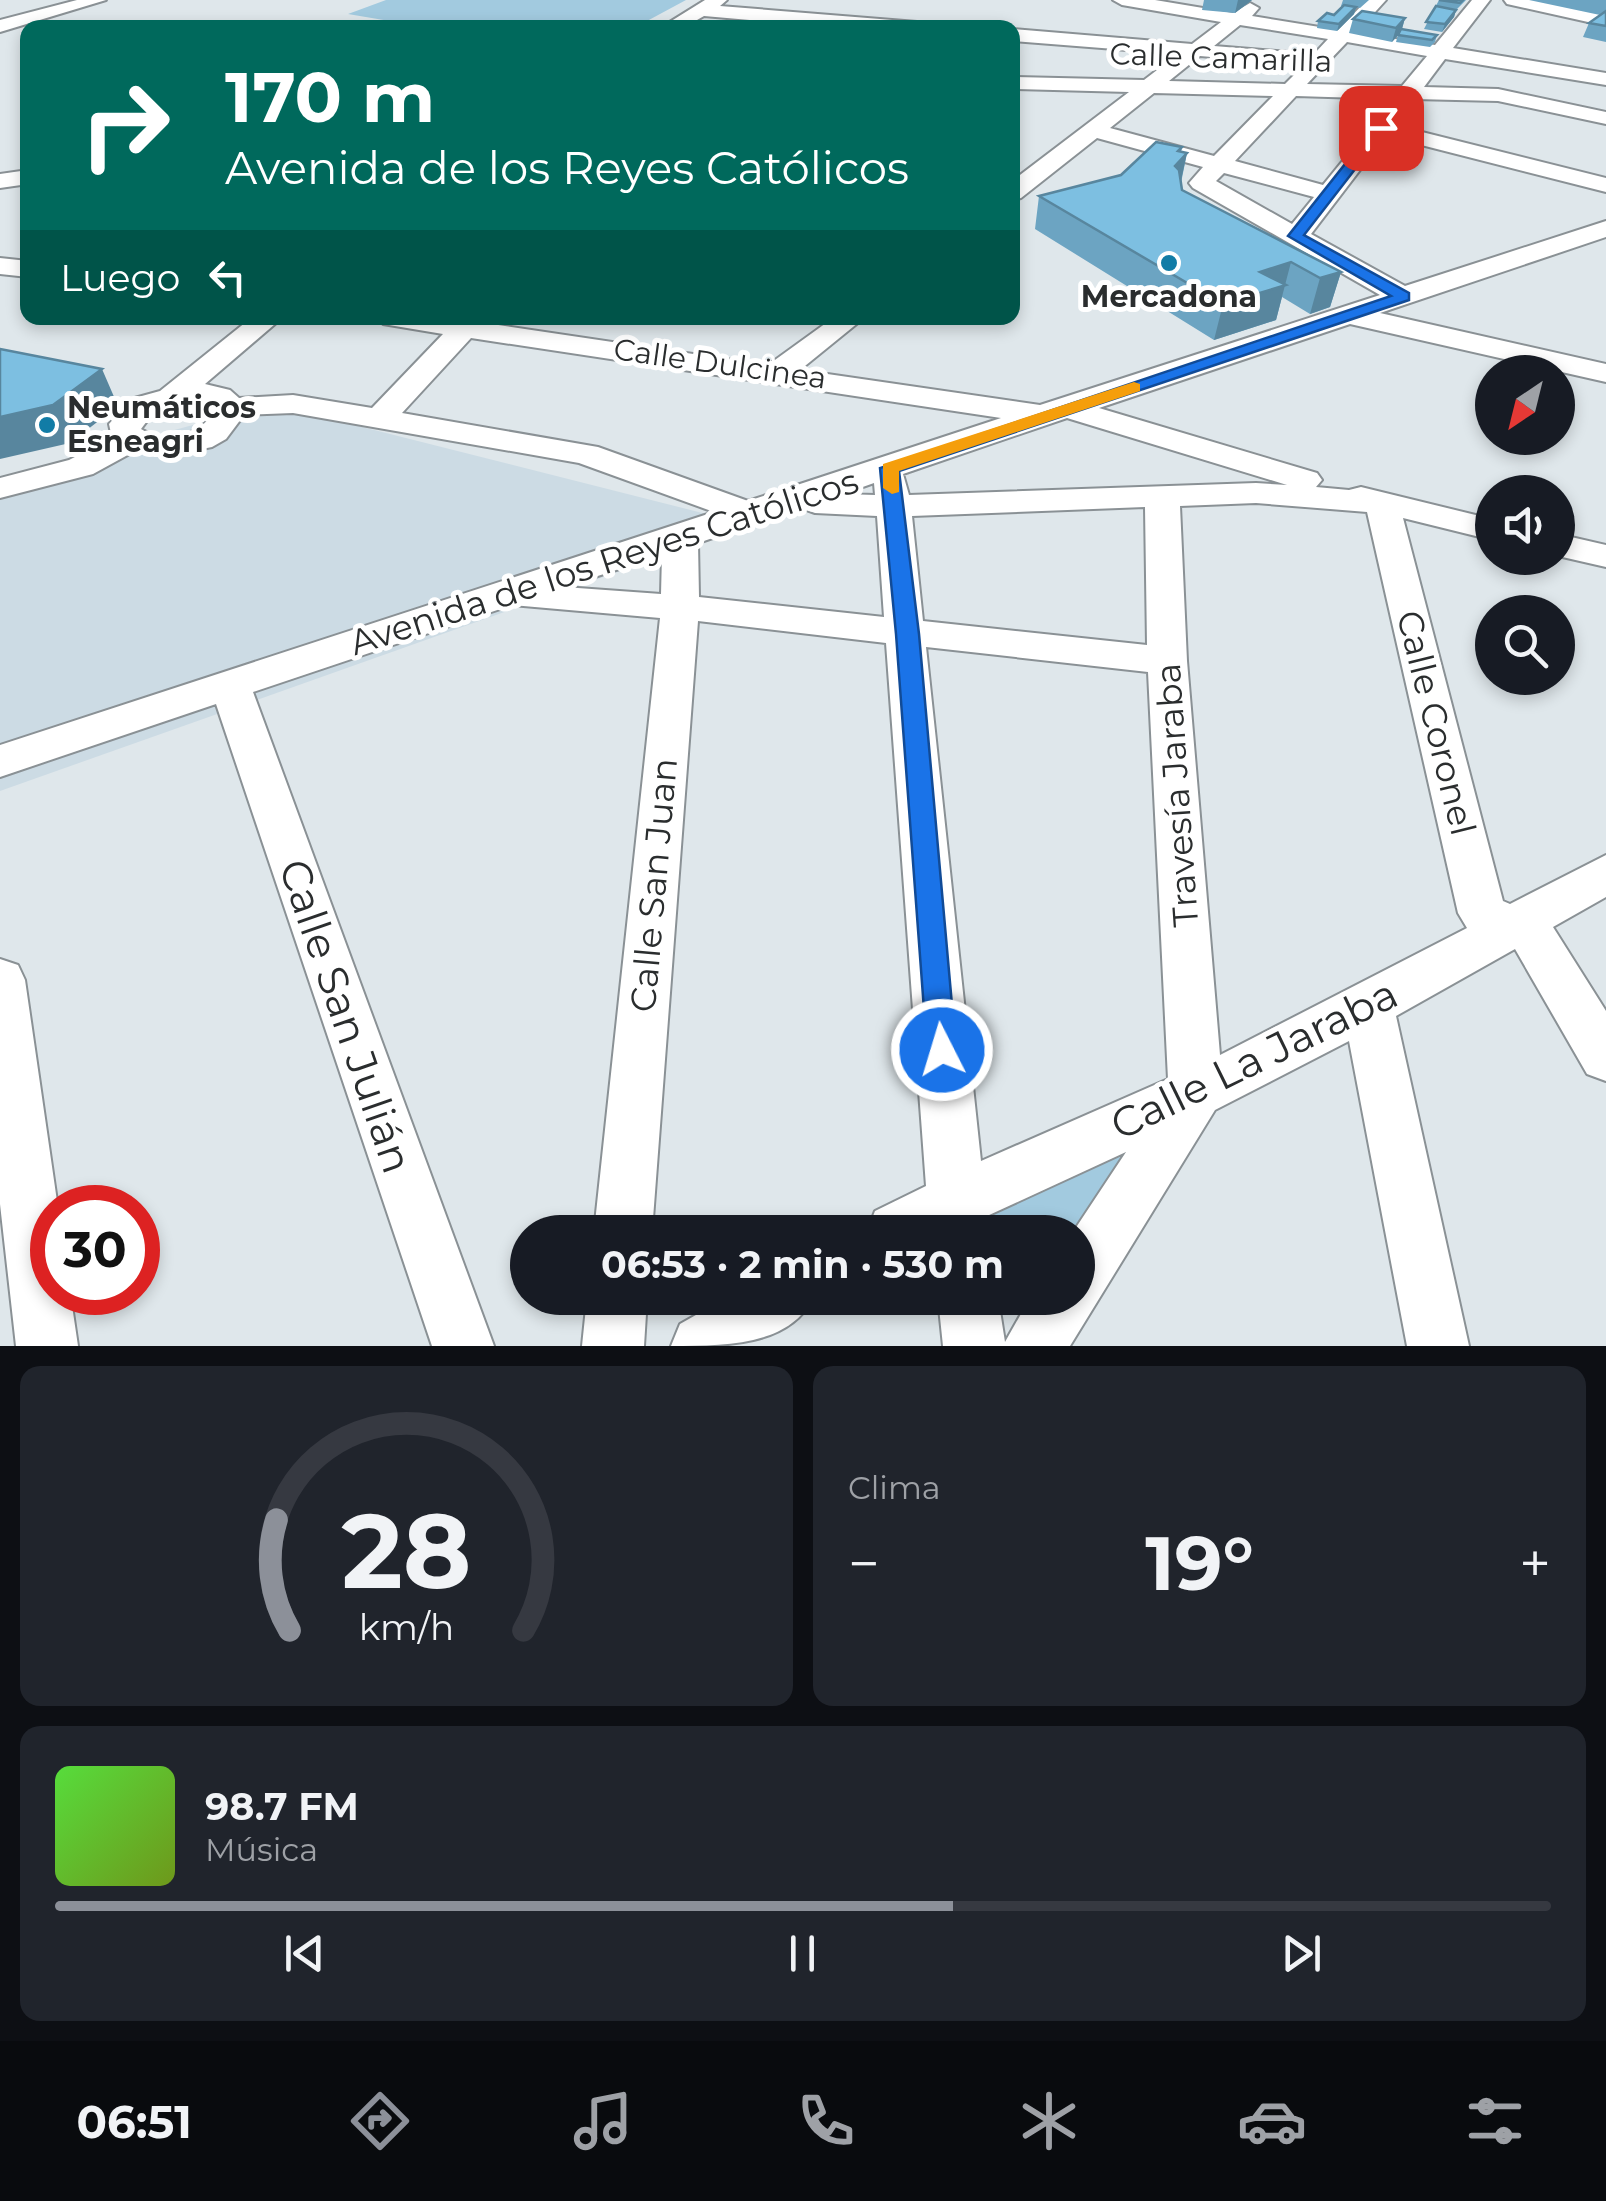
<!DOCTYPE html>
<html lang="es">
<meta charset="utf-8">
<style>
body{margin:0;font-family:Montserrat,sans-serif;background:#20242c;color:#f1f3f6;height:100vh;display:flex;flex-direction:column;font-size:38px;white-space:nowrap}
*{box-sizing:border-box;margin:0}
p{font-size:32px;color:#9ea1a6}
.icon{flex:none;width:55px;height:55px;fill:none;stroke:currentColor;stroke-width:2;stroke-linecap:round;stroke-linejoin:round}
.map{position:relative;height:1346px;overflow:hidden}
.drawer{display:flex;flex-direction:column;gap:20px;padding:20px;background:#0d0f14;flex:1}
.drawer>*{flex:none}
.guide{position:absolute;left:20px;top:20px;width:1000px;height:305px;border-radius:20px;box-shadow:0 5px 15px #0003;background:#00695c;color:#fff;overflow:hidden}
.needle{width:65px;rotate:215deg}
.controls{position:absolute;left:1475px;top:355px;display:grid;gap:20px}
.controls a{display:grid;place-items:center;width:100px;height:100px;border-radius:50%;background:#171b24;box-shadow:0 5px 15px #0003;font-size:50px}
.speed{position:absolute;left:30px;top:1185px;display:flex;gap:20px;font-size:50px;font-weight:700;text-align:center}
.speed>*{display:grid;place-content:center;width:130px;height:130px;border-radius:50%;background:#171b24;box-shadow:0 5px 15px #0003;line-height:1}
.speed .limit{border:15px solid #d22;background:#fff;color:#111}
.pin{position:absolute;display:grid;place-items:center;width:85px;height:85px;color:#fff;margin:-42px;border-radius:20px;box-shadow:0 5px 15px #0006}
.me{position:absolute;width:110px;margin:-55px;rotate:355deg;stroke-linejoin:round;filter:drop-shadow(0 0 8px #0008)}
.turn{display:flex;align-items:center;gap:35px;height:210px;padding:0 40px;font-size:45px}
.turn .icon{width:130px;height:130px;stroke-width:2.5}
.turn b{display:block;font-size:70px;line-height:85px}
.then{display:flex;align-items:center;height:95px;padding:0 40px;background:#0003;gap:20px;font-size:38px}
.big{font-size:75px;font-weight:700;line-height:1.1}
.drawer .tile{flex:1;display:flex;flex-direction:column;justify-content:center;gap:15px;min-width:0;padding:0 35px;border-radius:20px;background:#20242c}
.drawer .dial{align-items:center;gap:0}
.dial svg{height:260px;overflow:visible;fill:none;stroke:#363941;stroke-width:7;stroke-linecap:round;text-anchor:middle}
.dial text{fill:#f1f3f6;stroke:none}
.song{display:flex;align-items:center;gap:30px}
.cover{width:120px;height:120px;border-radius:15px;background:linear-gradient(135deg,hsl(110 70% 55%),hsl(80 70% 35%))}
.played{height:10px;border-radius:5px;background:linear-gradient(90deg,#8c9099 60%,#363941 60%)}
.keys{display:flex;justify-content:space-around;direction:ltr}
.heat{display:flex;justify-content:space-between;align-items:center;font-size:55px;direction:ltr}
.drawer .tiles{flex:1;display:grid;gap:20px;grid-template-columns:1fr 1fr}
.tile:last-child{grid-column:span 2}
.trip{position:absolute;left:510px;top:1215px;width:585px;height:100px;border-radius:50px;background:#171b24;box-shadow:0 5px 15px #0003;font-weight:700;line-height:100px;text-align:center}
.menu{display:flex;height:160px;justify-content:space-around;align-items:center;background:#090b0e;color:#9ea1a6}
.menu .icon{width:70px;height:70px}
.menu .active{color:#8c9099}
.menu b{font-size:45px;color:#f1f3f6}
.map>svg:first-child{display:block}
.built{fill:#ccdbe4}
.green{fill:#a2cadf}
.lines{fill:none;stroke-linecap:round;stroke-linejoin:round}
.minor-casing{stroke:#8a9195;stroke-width:4}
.minor{fill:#fff;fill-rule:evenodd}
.wall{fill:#6ca4c2}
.shaded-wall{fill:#58869e}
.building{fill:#7dbfe1;stroke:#58869e;stroke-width:2.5}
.route{fill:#1a73e8;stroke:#114b97;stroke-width:2.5}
.slow{fill:#f59e0b}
.poi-dot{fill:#117ca6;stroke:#fff;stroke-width:4}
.labels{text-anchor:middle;stroke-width:10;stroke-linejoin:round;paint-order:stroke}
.far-street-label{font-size:30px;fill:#2a2d2e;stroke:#fff}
.far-poi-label{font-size:30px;font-weight:bold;fill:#2a2d2e;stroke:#fff}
.street-label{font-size:35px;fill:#2a2d2e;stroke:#fff}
.near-street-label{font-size:42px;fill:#2a2d2e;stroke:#fff}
</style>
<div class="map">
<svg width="1606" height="1346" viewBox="0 0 1606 1346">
<rect width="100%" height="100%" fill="#dfe7eb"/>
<path class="built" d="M271 404 750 525 0 791V477Z"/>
<path class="green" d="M386 0H686L634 28 425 27 348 14Z
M1196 1093 1078 1278V1232H959L954 1200Z"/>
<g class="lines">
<defs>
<path id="minor" d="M77 0H106L0 32V20Z
M705 0H727L720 6 917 22 926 28H844L704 16 683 28H660Z
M1113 0H1155L1233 13 1250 3 1259 8 1252 16 1338 30 1367 0H1386L1356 33 1435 45 1472 0H1490L1453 48 1606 73V85L1445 59 1424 87 1498 89 1606 112V124L1498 101 1414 99 1394 125 1606 178V192L1386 136 1311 234 1405 286 1606 221V237L1380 313 1606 364V382L1350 324 1099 408 1317 473 1322 480 1316 487 1349 490 1361 487 1492 519V540L1403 518 1503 901 1510 904 1606 855V897L1553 927 1606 1011V1081L1587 1074 1515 949 1396 1016 1469 1346H1407L1349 1041 1215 1110 1070 1346H943L938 1298H998L1005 1342 1030 1298H1078V1232H1073L1126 1152 987 1216 988 1232H867L875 1211 926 1186 886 643 698 621 652 1232H594L660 618 512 605 253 692 494 1346H432L216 704 0 777V745L714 512 579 463 293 413 244 415 226 439 212 447 167 456 135 451 93 474 0 498V478L69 460 112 438 109 424 131 399 160 391 251 318H282L205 384 230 390 239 398 293 395 372 408 443 334 383 324 379 318H488L485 323 768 365 833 318H864L800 370 1040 405 1380 295 1193 188 1189 183 1203 167 1097 138 1021 198 1012 200V181L1129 92 1012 89V77L1144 80 1178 54 1012 41V29L1192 44 1221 22 1122 5ZM1240 25 1328 39 1314 54 1214 46ZM1347 42 1427 56 1402 86 1307 84ZM1200 56 1304 65 1285 84 1169 81ZM1154 93 1273 96 1214 156 1110 128ZM1296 96 1393 99 1323 185 1235 161ZM1224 173 1314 197 1292 224 1216 181ZM471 338 1001 418 748 501 598 447 402 413ZM192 401 206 402 215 409C203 435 165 445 141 429L153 413ZM1067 418 1287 485 1256 483 909 495 903 474ZM874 483 875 495 843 494ZM1256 503 1367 512 1458 913 1467 928 1220 1055 1187 661 1180 506ZM1145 507 1147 645 923 621 912 516ZM801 508 815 513 877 516 884 617 699 597 698 543ZM662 555 661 594 564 587ZM926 647 1148 672 1168 1079 981 1161Z
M1504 0H1538L1606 14V26L1507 4Z
M28 170V184L0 188V174Z
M0 258 28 261V277L0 274Z
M1558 534 1606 545V567L1558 556Z
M0 959 18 965 25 980 58 1208H52V1292H70L78 1346H16L0 1204Z
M587 1298H647L644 1346H582Z
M726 1298H813C789 1346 725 1346 671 1346L680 1324Z"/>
</defs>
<use href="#minor" class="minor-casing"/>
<use href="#minor" class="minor"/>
</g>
<path class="wall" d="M1204 0H1252L1235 13 1202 10Z
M1343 0H1369L1360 8 1356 7 1354 14 1337 31 1317 28 1318 21 1334 15 1343 6H1341Z
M1439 0H1466L1456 10 1454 17 1442 32 1424 29Z
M1529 0H1606V42L1583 37 1589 23 1600 15Z
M1405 18 1402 29 1437 35 1435 42 1430 47 1396 42 1398 35 1392 42 1349 33 1353 19Z
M1182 147 1181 151 1187 153 1181 183 1182 190 1341 272 1330 307 1310 314 1282 297 1276 320 1214 340 1035 229 1039 196 1121 175Z"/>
<path class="shaded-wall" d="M1238 0H1252L1235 13Z
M1356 7 1354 14 1337 31 1339 24Z
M1456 10 1454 17 1442 32 1445 24Z
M1405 18 1401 32 1392 42 1396 28Z
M1182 147 1179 161 1187 153 1180 185 1168 198 1178 151Z
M1291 262 1276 320 1214 340 1223 304 1260 272Z
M1341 272 1330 307 1310 314 1320 278Z
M102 369 118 406 70 443 0 459V417Z"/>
<path class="building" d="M1439 0H1463L1460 3Z
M1344 5 1356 7 1339 24 1318 21 1327 13 1334 15Z
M1436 6 1456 10 1445 24 1426 22Z
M1362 11 1405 18 1396 28 1353 19Z
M1606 11V26L1589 23Z
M1401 29 1437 35 1432 40 1398 35Z
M1156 142 1182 147 1178 151 1187 153 1175 166 1179 170 1182 190 1341 272 1320 278 1291 262 1260 272 1286 285 1223 304 1039 196 1121 175Z
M0 349 102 369 53 405 0 417Z"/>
<path class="route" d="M1376 125 1387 128 1304 235 1409 293V300L899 471 919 634 956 1050 952 1059 942 1063 931 1059 927 1050 896 634 880 468 1391 296 1288 236Z"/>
<path class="slow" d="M1134 382 1140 384V391L899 471V492L892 494 883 488V464Z"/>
<g class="poi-dot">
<circle cx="1169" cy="263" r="10"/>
<circle cx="47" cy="425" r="10"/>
</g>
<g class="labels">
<g class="far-street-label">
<text transform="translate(1221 58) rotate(2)" y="10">Calle Camarilla</text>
<text transform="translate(720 364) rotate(8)" y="10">Calle Dulcinea</text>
</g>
<g class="far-poi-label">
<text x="1169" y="307">Mercadona</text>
<text x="67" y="418" text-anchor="start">Neumáticos<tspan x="67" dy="34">Esneagri</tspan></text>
</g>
<g class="street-label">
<text transform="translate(604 562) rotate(-18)" y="12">Avenida de los Reyes Católicos</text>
<text transform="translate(1436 723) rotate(76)" y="12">Calle Coronel</text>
<text transform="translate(1177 795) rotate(-94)" y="12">Travesía Jaraba</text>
<text transform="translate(654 885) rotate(-85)" y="12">Calle San Juan</text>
</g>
<g class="near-street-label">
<text transform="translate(346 1016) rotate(71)" y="15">Calle San Julián</text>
<text transform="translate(1254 1059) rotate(-26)" y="15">Calle La Jaraba</text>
</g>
</g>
</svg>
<div class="controls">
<a><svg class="needle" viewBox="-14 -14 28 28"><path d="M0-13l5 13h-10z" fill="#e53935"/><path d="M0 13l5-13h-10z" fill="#9ea1a6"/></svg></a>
<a><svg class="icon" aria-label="sound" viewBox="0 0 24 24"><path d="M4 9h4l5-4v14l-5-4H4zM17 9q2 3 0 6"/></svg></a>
<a><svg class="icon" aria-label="search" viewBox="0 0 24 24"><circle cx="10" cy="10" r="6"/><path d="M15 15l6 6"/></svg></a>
</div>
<div class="speed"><div class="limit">30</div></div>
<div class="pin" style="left:1381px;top:128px;background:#d93025"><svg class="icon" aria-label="arrive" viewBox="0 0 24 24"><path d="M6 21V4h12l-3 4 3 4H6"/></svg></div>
<svg class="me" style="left:942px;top:1050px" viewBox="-20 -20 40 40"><circle r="17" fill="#1a73e8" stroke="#fff" stroke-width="3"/><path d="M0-11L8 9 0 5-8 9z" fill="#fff"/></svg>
<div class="trip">06:53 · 2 min · 530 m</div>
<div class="guide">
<div class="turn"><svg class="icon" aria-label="right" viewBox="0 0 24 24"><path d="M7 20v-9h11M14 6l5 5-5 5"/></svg><div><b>170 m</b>Avenida de los Reyes Católicos</div></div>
<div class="then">Luego<svg class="icon" aria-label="left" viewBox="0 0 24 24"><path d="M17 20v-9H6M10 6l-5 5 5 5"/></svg></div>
</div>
</div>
<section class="drawer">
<div class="tiles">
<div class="tile dial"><svg viewBox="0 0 100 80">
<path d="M14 69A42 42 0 1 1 86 69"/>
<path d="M14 69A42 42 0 0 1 10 35" stroke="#8c9099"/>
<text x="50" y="56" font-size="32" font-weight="700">28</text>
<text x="50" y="72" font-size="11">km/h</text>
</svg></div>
<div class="tile"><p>Clima</p>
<div class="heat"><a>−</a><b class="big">19°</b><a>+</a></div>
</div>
<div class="tile">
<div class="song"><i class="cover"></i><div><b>98.7 FM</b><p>Música</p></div></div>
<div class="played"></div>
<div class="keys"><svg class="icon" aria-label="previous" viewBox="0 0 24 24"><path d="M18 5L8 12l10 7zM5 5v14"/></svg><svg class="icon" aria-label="pause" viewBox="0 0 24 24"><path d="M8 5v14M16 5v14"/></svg><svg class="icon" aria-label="next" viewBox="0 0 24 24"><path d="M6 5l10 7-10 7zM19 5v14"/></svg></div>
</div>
</div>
</section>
<nav class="menu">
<b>06:51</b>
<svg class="icon active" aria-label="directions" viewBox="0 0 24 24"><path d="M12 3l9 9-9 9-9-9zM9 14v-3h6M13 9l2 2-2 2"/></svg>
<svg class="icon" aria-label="music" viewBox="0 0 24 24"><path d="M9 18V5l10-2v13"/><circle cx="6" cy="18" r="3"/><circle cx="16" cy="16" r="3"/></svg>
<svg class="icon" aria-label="phone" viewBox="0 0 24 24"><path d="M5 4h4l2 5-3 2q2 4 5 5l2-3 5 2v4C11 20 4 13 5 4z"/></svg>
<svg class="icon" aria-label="climate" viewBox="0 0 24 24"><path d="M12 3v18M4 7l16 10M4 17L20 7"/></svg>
<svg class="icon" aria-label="car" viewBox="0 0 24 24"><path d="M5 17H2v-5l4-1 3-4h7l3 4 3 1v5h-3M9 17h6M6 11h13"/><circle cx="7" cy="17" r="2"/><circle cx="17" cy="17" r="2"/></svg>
<svg class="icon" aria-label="filters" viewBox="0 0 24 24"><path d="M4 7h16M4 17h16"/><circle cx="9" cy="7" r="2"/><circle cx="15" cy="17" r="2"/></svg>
</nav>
